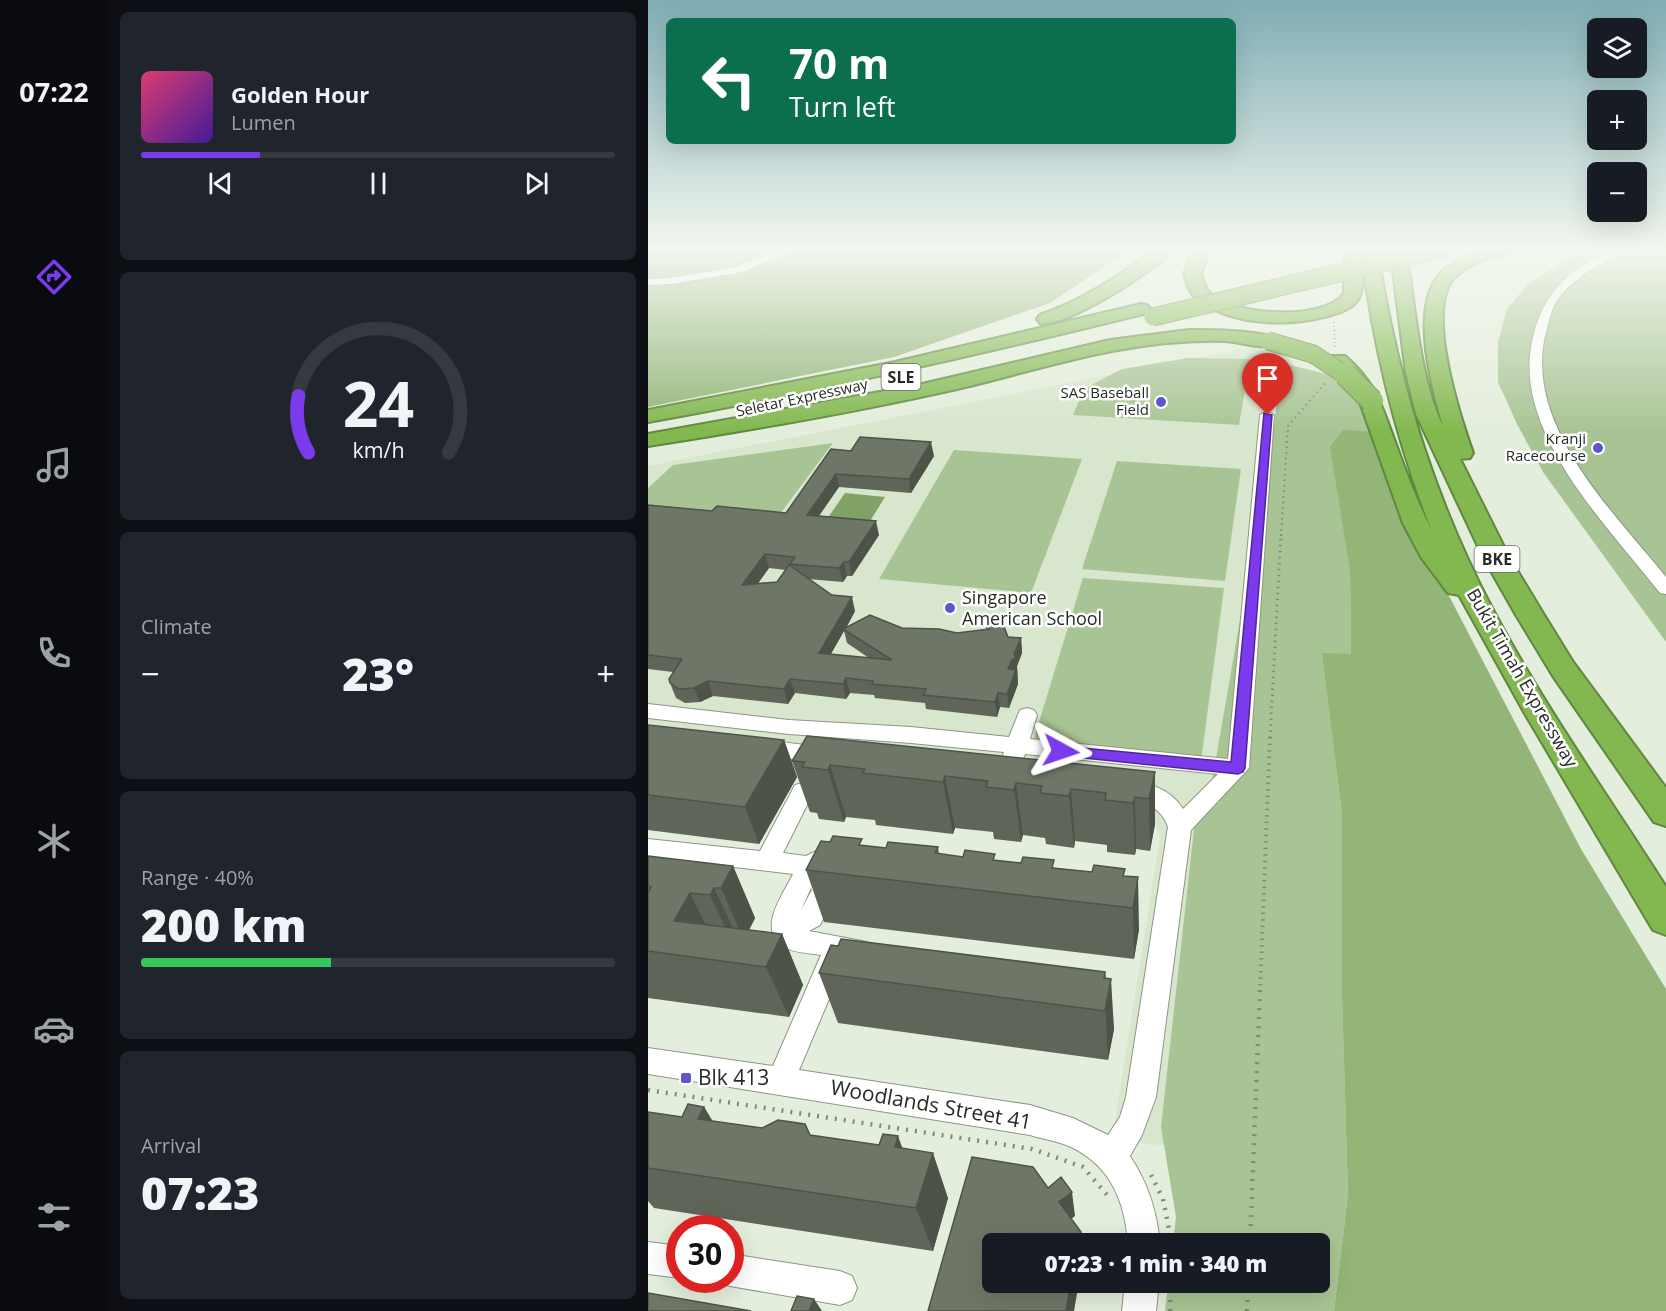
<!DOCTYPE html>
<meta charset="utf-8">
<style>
body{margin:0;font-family:"Open Sans",sans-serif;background:#20242c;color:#f1f3f6;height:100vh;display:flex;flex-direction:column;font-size:22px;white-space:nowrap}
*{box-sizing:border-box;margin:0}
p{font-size:20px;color:#9ea1a6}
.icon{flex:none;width:33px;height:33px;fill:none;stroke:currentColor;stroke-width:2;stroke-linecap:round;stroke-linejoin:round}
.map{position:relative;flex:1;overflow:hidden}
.drawer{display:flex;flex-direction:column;gap:12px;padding:12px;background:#0d0f14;width:540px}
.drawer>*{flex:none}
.banner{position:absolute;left:18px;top:18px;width:570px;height:126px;border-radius:9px;box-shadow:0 6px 24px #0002;background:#0b6e4f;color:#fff;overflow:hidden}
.controls{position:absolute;left:939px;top:18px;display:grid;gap:12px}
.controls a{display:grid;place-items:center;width:60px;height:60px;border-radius:9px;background:#171b24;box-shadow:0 6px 24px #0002;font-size:30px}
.speed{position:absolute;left:18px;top:1215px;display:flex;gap:12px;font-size:30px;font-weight:700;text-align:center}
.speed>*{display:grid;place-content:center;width:78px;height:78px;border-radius:50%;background:#171b24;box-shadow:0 6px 24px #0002;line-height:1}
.speed .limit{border:9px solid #d22;background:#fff;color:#111}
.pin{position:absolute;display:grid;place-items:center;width:51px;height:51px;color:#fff;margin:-62px -26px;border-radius:50% 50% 50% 0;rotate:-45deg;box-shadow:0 0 6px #0007}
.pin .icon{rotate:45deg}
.me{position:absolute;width:66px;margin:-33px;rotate:95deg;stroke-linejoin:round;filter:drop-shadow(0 0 4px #0008)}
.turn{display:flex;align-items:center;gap:21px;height:126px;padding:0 24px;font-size:27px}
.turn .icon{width:78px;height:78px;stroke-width:2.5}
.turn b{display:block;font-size:42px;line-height:51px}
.big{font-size:45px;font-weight:800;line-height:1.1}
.drawer .widget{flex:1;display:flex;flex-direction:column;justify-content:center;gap:9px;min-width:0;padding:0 21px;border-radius:9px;background:#20242c}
.drawer .dial{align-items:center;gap:0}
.dial svg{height:156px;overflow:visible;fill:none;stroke:#363941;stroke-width:7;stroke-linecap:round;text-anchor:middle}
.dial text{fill:#f1f3f6;stroke:none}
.song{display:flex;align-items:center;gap:18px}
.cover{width:72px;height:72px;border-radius:9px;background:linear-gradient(135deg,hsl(340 70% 55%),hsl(260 70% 35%))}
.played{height:6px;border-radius:3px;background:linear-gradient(90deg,#7c3aed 25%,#363941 25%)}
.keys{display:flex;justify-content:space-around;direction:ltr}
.heat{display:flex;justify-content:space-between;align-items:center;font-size:33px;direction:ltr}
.charge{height:9px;border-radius:4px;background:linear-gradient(90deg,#34c759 40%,#363941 0)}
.trip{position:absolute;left:334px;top:1233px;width:348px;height:60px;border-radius:9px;background:#171b24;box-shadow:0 6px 24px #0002;font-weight:800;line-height:60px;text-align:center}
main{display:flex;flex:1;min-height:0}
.dock{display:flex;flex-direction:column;width:108px;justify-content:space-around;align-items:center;background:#090b0e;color:#9ea1a6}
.dock .icon{width:42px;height:42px}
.dock .active{color:#7c3aed}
.dock b{font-size:27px;color:#f1f3f6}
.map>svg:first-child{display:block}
.built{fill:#d7e6cd}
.green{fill:#a9c494}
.forest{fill:#93b578}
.water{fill:#81a266}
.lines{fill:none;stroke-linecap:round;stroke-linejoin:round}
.minor-casing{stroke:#8c9685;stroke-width:2}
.highway-casing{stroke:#628740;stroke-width:4}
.path-far4{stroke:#82897d;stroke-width:1.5;stroke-dasharray:1 3;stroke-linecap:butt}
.path-far3{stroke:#82897d;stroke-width:2;stroke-dasharray:1.5 4;stroke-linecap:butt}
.path-far2{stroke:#82897d;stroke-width:3;stroke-dasharray:1.5 4.5;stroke-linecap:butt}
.path-far1{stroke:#82897d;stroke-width:4;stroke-dasharray:1.5 5;stroke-linecap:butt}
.path{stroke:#82897d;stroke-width:4.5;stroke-dasharray:2 7;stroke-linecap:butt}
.minor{fill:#fff;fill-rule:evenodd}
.highway{fill:#82b84f;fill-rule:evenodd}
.highway-bridge-far1-casing{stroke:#628740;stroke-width:19;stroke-linecap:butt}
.highway-bridge-casing{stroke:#628740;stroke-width:24;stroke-linecap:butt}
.highway-bridge-far1{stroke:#82b84f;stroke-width:17}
.highway-bridge{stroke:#82b84f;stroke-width:22}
.wall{fill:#5f6659;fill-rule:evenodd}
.shaded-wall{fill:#4d5348}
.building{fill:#6e7767;stroke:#4d5348;stroke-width:1.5}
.route{fill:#7c3aed;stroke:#51269a;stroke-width:1.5}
.poi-dot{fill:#5f55cd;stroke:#fff;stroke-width:2}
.labels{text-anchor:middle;stroke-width:5;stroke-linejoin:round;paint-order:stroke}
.far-poi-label{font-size:15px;fill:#272b24;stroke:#fff;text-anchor:end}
.far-street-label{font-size:15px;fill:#272b24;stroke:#fff}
.shield{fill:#fff;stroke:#686b66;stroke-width:1.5}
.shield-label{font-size:16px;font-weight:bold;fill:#272b24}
.poi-label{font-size:18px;fill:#272b24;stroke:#fff;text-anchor:start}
.street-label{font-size:18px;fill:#272b24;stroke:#fff}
.near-poi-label{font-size:21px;fill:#272b24;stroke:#fff;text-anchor:start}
.near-street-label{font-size:21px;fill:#272b24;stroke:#fff}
</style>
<main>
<nav class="dock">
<b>07:22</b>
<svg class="icon active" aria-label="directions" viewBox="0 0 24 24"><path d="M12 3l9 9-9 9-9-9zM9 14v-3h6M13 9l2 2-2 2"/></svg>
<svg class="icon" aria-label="music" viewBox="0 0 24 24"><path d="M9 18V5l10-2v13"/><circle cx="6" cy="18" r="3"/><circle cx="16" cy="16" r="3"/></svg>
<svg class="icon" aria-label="phone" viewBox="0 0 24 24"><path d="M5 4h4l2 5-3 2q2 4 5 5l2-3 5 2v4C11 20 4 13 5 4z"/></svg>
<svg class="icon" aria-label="climate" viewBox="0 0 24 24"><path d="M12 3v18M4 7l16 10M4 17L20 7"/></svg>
<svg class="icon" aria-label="car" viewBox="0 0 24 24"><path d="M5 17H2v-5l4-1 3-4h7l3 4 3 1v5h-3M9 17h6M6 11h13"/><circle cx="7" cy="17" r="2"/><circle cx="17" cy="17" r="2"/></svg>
<svg class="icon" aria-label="filters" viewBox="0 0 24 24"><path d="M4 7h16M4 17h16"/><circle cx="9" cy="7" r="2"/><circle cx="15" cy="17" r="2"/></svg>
</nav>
<section class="drawer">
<div class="widget">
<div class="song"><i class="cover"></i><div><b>Golden Hour</b><p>Lumen</p></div></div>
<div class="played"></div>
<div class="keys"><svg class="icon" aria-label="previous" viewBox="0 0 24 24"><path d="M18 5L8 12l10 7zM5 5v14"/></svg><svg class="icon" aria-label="pause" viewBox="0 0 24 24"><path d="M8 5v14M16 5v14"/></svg><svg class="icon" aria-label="next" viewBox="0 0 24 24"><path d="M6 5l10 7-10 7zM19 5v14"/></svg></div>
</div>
<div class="widget dial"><svg viewBox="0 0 100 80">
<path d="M14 69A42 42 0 1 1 86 69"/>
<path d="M14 69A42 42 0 0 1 9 40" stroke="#7c3aed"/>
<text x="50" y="56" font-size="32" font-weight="700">24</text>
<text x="50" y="72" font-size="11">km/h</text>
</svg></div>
<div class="widget"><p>Climate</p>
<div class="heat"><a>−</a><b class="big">23°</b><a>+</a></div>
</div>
<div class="widget"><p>Range · 40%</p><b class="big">200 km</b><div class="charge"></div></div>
<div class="widget"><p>Arrival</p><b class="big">07:23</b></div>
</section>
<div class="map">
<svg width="1018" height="1311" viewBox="0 0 1018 1311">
<rect width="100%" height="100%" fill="#e4eedc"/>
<path class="built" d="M618 344 623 356V364L570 1151 464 1140 512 838 507 823 484 802 0 751V466Z"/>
<path class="green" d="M944 248H1018V642L895 472 869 424 850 382V342L859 309 879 285 916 261Z
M540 358 602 359 591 425 425 415 436 389 474 369Z
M634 363 695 378 717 402 723 432 702 570 703 655 675 654 694 813V992L700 1195 686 1311H517L520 1283 672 1282V1244L525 1243 528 1217 513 1127 548 811 562 793 626 425Z
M185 443 129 518 0 507V488L25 465Z
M306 450 434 459 383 593 231 579Z
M469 461 593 469 577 581 434 569Z
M435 578 576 588 553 761 384 745Z"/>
<path class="forest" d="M0 248H484L402 303 246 357 0 407Z
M695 430 723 432 753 504 933 849 1018 989V1311H686L700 1195 694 996V813L674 653 703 654 702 570 682 447Z"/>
<path class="water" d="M197 493 237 497 219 526 177 522Z"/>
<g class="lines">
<defs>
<path id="minor" d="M135 248H149L95 272 23 284 0 285V279L23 278 88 267Z
M968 248H981C976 253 968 255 962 259 943 269 920 283 908 302 903 311 901 322 898 332 874 424 965 511 1018 577V594L1012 593C958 524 859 427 886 333 898 288 926 266 968 248Z
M619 411 626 415 601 768 543 830 508 1097 494 1135 482 1156C500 1183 509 1211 512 1244H480C477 1202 463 1166 423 1147 410 1141 395 1139 382 1135L0 1074V1048L125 1066 173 955C162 953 146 953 136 947 108 929 135 895 145 874L0 857V839L112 851 147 785 155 783 163 785 166 791 135 853 158 856 178 846 186 849 190 856 186 863 170 873 181 875 189 890 172 925 161 931 219 942 223 950 219 958 210 961 198 959 151 1070 382 1105 425 1118 460 1135 472 1117 478 1097 520 827C512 804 494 803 473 796L470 790 473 784C494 777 524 790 535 809L570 774 377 754 373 764 365 766 357 764 354 758 356 752 263 743 141 734 0 718V704L141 720 263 727 361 737 372 710 379 708 386 710 389 715 382 739 580 759 612 415ZM163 888 164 890 153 910Z
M115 740 175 747 183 749 186 755 183 761 175 763 107 754 104 748 107 742Z
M0 1242 32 1246V1278L0 1274Z
M82 1254 192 1271 204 1276 209 1288 204 1300 192 1305 82 1286 70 1280H82Z
M477 1282H511L508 1311H474Z"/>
<path id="highway" d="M509 248H527C512 268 416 329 392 323L389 319 392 315C435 300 473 275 509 248Z
M546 248H562L553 274C555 279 557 287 560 291 582 316 677 322 696 293V248H712C712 263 718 284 711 298 705 309 691 313 680 316 639 327 582 326 548 298 541 293 539 282 536 274Z
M713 248H729C748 374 785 497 845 610 896 706 960 796 1018 887V935L1005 930 876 712 811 595 800 593 773 557 755 523 708 391 680 360 683 356H697C730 384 735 411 750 450 760 478 771 505 784 531 748 440 725 346 713 248Z
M742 248H758C766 299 772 382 795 426 784 388 762 309 791 275 798 266 808 261 818 257 834 250 849 247 867 248L865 251C845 258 820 263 806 278 777 310 812 416 825 453L822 458 812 459 861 557 896 615 925 662 1018 788V826L1006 822 905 676 868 615 835 557 768 414 758 373Z
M493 304 499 305 502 309 499 313C334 354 168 392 0 422V410L247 362Z
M541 330C569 330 599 330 627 337L629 341 627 345C611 349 593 342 577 341 539 340 501 344 464 351 412 361 361 377 309 389 207 412 103 430 0 446V434L270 385 462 340Z"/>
</defs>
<use href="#minor" class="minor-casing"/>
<use href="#highway" class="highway-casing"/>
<path class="path-far4" d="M668 248 670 262
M686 322 687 348"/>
<path class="path-far3" d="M633 536 640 426 678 382"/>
<path class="path-far2" d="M622 738 633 534"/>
<path class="path-far1" d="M612 992 622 736"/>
<path class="path" d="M0 1090 384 1149 435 1167 461 1197
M503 1175 515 1199 524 1244
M602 1244 612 990
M522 1311 523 1282
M599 1311 600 1282"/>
<use href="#minor" class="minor"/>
<use href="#highway" class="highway"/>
<defs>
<path id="highway-bridge-far1" d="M505 317 797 248
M620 341 665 354 699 376"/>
<path id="highway-bridge" d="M697 374 724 401"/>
</defs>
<use href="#highway-bridge-far1" class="highway-bridge-far1-casing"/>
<use href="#highway-bridge" class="highway-bridge-casing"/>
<use href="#highway-bridge-far1" class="highway-bridge-far1"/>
<use href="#highway-bridge" class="highway-bridge"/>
</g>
<path class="wall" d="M183 449 286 456 263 493 191 487 171 516 231 535 204 576H199L195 582 160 579 207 611 198 628H254L309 633 338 629 337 619 360 637 373 638 374 653 369 666 370 684 361 708 352 707 349 717 278 709 277 703 227 698 226 695 202 693 198 699 147 693 140 704 65 696 52 702 37 703 28 698 22 683 25 672 0 669V505L64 511 138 513ZM121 568 138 570 129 582 110 583ZM196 631 199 643 221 658 183 654Z
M0 725 136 740 149 777 111 844 0 830Z
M144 761 507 772V824L502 851 488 849 487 855 459 852V845L427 841 426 848 398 844 397 838 375 835 373 842 346 839 345 832 307 828 305 834 228 825 227 820 198 817 196 822 171 819 169 813 162 812Z
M182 842 238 848 290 847 291 854 477 876 491 929 486 959 176 922 158 870Z
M0 856 85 866 107 918 101 930 134 934 155 985 141 1017 0 998Z
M457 972 466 1029 460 1060 190 1023 171 973Z
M56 1107 65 1122 114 1128 157 1124 163 1136 255 1149 300 1198 285 1251 6 1208 0 1201V1112L34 1117Z"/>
<path class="shaded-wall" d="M283 442 286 456 263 493 261 479Z
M188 474 191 487 162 528 159 515Z
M228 521 231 535 204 576 201 562Z
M117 554 121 568 99 599 94 585Z
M196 562 199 576 195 582 191 568Z
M204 597 207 611 197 630 195 629 196 631 175 667 171 653Z
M373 638 374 653 369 666 370 684 361 708 359 694 360 669Z
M198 678 202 693 198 699 195 684Z
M142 679 147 693 140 704 136 689Z
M60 681 65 696 52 702 46 688Z
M350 693 352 707 349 717 347 702Z
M136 740 149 777 111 844 97 807Z
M182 765 198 817 196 822 180 770Z
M507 772V824L502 851 501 799Z
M297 776 307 828 305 834 295 782Z
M368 783 375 835 373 842 366 790Z
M423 789 427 841 426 848 421 796Z
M487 797 488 849 487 855 485 803Z
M85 866 107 918 96 940 73 888Z
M490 877 491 929 486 959 485 908Z
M66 888 90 939 86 946 62 895Z
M42 893 67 944 26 921Z
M134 934 155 985 141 1017 118 967Z
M457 972 459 1003 463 979 466 1029 460 1060 456 978Z
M56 1107 84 1153 50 1119Z
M250 1136 267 1182 247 1147Z
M285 1153 300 1198 285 1251 268 1208Z
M424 1192 427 1216 415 1226 411 1202Z
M433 1232 435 1244H431Z
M423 1282H431L426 1311H418Z
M166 1299 174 1311H161Z"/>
<path class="building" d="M212 437 283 442 261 479 188 474 159 515 228 521 201 562H196L191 568 142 564 147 557 117 554 94 585 129 582 141 565 184 595 204 597 171 653 244 660 195 629 222 615 254 628 291 629 309 633 342 629 337 619 352 616 360 637 373 638 366 654 368 658 364 660 360 669 368 670 359 694 350 693 347 702 275 695 278 689 224 684 225 681 198 678 195 684 142 679 136 689 60 681 46 688 31 689 22 683 21 679 34 659 0 655V505L64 511 69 506 138 513 183 449 203 451Z
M0 725 136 740 97 807 0 795Z
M159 736 507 772 501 799 487 797 485 803 457 800 458 793 423 789 421 796 392 793 394 786 368 783 366 790 338 787 340 781 297 776 295 782 214 773 217 769 182 765 180 770 154 767 157 762 144 761Z
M185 836 214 839 211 845 238 848 240 842 290 847 287 853 315 857 317 850 347 854 345 860 373 863 375 857 406 860 404 868 444 872 446 865 477 869 475 876 490 877 485 908 158 870 173 841 182 842Z
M0 856 85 866 73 888H66L62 895 42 893 26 921 134 934 118 967 0 951V892L3 887 0 886Z
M193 939 457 972 456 978 463 979 457 1011 171 973 183 945 190 946Z
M40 1104 56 1107 50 1119 114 1128 130 1120 157 1124 162 1135 231 1145 235 1134 250 1136 247 1147 285 1153 268 1208 0 1168V1112L34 1117Z
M324 1157 385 1167 400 1188 413 1177 424 1192 411 1202 433 1232 431 1244H345V1282H423L418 1311H280Z
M0 1293 103 1311H0Z
M149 1296 166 1299 161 1311H143Z"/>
<linearGradient id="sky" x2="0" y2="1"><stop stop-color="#7fadb4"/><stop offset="0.58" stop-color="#f3f7ef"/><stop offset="1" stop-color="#f3f7ef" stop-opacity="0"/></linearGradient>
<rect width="1018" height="431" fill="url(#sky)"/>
<path class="route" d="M616 413 624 415 597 768 595 772 590 774 407 755 405 751 407 747 413 746 583 762Z"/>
<g class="poi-dot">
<circle cx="513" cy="402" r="6"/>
<circle cx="950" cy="448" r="6"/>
<circle cx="302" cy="608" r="6"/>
<rect x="32" y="1072" width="12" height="12" rx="3"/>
</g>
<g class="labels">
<g class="far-poi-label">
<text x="501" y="398">SAS Baseball<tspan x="501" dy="17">Field</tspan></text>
<text x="938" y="444">Kranji<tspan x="938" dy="17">Racecourse</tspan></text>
</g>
<g class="far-street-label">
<text transform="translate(154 398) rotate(-12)" y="5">Seletar Expressway</text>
</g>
<g class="shield">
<rect x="233.5" y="364" width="39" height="26" rx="4.5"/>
<rect x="826.5" y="546" width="45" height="26" rx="4.5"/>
</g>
<g class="shield-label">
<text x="253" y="383">SLE</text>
<text x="849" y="565">BKE</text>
</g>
<g class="poi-label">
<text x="314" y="604">Singapore<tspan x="314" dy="21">American School</tspan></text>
</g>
<g class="street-label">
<text transform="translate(874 678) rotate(60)" y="6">Bukit Timah Expressway</text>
</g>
<g class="near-poi-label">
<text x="50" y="1085">Blk 413</text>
</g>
<g class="near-street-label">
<text transform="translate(283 1105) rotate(10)" y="7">Woodlands Street 41</text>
</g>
</g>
</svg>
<div class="controls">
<a><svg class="icon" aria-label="layers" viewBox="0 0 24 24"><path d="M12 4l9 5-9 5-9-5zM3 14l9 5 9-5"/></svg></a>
<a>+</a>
<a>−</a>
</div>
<div class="speed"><div class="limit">30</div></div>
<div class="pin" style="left:620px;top:415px;background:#d93025"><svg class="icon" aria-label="arrive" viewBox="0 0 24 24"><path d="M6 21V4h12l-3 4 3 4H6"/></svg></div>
<svg class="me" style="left:413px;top:751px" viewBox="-20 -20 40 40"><path d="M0-17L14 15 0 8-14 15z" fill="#7c3aed" stroke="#fff" stroke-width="4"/></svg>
<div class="trip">07:23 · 1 min · 340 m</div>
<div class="banner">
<div class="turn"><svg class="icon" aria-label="left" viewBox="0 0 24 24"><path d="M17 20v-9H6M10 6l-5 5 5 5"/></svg><div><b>70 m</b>Turn left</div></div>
</div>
</div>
</main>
